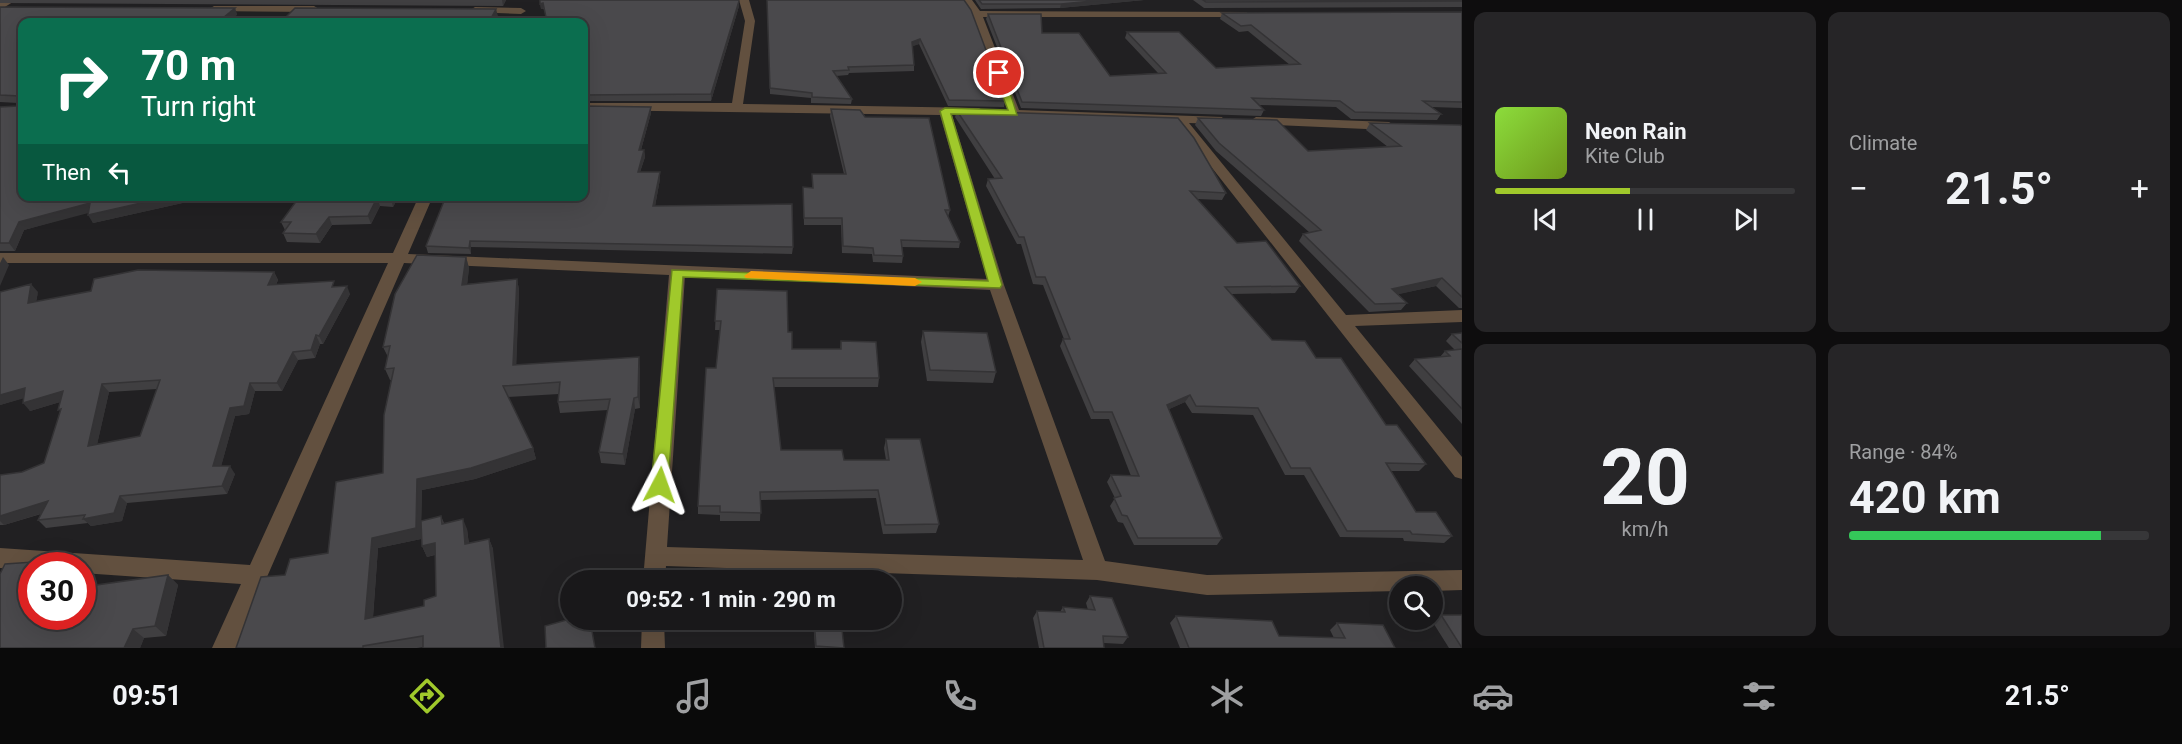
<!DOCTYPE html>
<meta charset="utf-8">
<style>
body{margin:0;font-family:Roboto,sans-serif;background:#262527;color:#f1f3f6;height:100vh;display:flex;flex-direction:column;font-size:22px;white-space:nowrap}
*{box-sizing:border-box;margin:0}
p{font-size:20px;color:#9fa0a2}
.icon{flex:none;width:33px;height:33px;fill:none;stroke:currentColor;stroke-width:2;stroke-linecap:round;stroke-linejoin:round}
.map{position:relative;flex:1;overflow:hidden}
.drawer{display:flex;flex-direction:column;gap:12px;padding:12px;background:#0e0d0e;width:720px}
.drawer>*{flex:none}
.banner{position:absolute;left:18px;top:18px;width:570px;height:183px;border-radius:12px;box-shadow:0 6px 24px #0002,0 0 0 2px #373739;background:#0b6e4f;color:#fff;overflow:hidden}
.fabs{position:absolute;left:1389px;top:576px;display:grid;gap:12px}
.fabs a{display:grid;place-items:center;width:54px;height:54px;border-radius:50%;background:#19181a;box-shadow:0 6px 24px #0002,0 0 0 2px #373739;font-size:30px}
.speed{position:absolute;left:18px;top:552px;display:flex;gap:12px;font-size:30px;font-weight:700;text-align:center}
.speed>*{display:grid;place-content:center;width:78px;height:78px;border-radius:50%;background:#19181a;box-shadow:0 6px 24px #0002,0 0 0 2px #373739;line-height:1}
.speed .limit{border:9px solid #d22;background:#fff;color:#111}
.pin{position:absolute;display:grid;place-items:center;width:51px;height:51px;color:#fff;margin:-26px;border:3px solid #fff;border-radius:50%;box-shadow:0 2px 6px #0007}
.me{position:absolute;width:66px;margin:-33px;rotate:4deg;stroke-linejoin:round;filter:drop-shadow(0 0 4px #0008)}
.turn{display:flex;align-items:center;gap:21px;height:126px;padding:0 24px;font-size:27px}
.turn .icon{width:78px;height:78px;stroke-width:2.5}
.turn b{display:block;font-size:42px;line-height:51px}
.then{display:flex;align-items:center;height:57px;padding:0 24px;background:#0003;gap:12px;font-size:22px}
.big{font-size:45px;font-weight:700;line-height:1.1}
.drawer .tile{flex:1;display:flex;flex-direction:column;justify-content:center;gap:9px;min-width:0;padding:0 21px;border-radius:12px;background:#262527}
.drawer .dial{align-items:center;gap:0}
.dial b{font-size:78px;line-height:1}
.song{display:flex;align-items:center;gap:18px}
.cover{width:72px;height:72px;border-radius:9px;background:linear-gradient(135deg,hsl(90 70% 55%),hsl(80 70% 35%))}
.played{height:6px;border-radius:3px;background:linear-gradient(90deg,#a0c92b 45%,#373739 45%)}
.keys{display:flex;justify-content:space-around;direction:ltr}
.heat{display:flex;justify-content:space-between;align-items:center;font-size:33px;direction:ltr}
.charge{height:9px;border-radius:4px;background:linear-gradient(90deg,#34c759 84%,#373739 0)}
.drawer .tiles{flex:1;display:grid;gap:12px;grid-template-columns:repeat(2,1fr)}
.trip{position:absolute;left:560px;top:570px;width:342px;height:60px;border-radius:30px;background:#19181a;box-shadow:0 6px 24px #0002,0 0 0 2px #373739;font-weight:700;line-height:60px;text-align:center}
.tab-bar{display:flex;height:96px;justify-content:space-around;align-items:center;background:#0a0a0a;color:#9fa0a2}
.tab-bar .icon{width:42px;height:42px}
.tab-bar .on{color:#a0c92b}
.tab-bar b{font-size:27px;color:#f1f3f6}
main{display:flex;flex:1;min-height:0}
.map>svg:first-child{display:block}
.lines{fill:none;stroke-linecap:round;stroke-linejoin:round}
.minor{fill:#62503f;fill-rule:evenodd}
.wall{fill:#403f41;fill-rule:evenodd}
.shaded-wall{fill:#343335}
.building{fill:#4a494c;stroke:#343335;stroke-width:1.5;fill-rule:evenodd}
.route{fill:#a0c92b;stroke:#68831c;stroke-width:1.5}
.slow{fill:#f59e0b}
</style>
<main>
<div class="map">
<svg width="1462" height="648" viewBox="0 0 1462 648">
<rect width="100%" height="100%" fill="#212022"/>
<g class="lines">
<path class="minor" d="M4 0H16L0 10V3Z
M739 0H749L755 21 743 104 979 108 985 112 979 116 952 115 1004 285 1105 561 1207 575 1462 570V590L1432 591V586H1400V591L1207 595 1097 580 666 566 665 580H643L669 275 404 263 236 648H212L241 584 82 573V566H32V570L0 568V548L250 565 388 263H0V253H393L419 196H433L408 254 987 279 940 115 584 110V103H732L745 21ZM685 276 990 290 1083 560 667 547Z
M962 0H972L980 11 1247 12V16L1243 17H983L1019 110 1222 117 1224 120 1218 124 1189 123 1346 315 1462 310V322L1355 326 1462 457V479L1455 477 1176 122 1010 116 972 14Z
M214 6H314L319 9 314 12 210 11 209 9Z
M475 7 521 8 526 11 521 14 471 12 470 10Z
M1256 117 1389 122 1395 126 1389 130 1252 124 1250 121Z
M642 620H664L665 648H641Z"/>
</g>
<path class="wall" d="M0 0H506L503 6 0 3Z
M540 0 739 6 711 101H584V103V22L543 9H541Z
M767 0H964L1005 101 1004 107 948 106 919 44 912 46 914 65V71L849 73 848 75 836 76 852 99 851 104 811 103V98L770 94Z
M975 0H1144L1060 8 981 9Z
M1193 0H1462V7L1204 8Z
M0 7 235 8 237 15 22 22V196L187 202 93 223 88 212 24 230 15 251H0V107L17 106 18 103 0 102Z
M1462 12V108L1432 107 1441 114 1437 120 1351 119 1336 107 1259 105 1264 110 1261 116 1021 108 986 19 988 14 1042 33 1110 76 1158 73 1125 38 1127 32 1216 68 1290 65 1248 31 1239 32 1220 19 1222 13Z
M651 107V113L641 150H644L645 157 640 172 660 179 655 206 793 247 792 254 471 247V254L428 253 426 246 584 196Z
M831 109 865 117 950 210 948 217 960 242 959 248 902 247 903 256 902 263 873 262 872 254 842 253 841 225H804L803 187 812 188V174H844L830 116Z
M957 111 1226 193 1222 200 1197 199 1237 243 1300 286 1295 293 1231 294 1272 340 1316 358 1426 464 1419 471H1390L1416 512 1452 536 1444 543 1404 541 1403 538 1340 537 1304 475H1285L1253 415 1192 413 1185 402 1169 409 1222 538 1217 545H1134L1123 523 1118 522 1110 506 1115 498 1107 482 1111 475 1131 476 1109 419H1091L1060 346 1063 339H1064L1043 285 1033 284 1021 244H1017L986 186 988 179H995L955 117Z
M1198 118 1308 151 1388 147 1366 130 1370 123 1462 126V308H1459L1436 286 1398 294 1407 303 1401 310 1369 312 1299 241 1303 234 1309 232 1216 151 1195 125Z
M300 196H399L393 207 380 206 371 224 332 225 320 243 287 242 283 233 285 230 281 222Z
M466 257 469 268 467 284 517 279 519 290 516 364 640 368V408L635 409 625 465 601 463 599 452 608 410 560 413 558 402 559 394 508 397 533 448 536 459 475 479 422 490 421 521 441 516 444 523 467 529 469 544 489 539 493 549 423 647 417 648H236L285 575 328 553 383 473 392 380H390L385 369 388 357 383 347ZM421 525 422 546 427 557 435 555 436 596 424 606 373 618 378 548 421 539Z
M274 272 278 280 276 285 336 287 350 294 323 344H320L315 358 298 360 282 391H255L249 414 235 416 221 466 235 474 227 494 127 503 122 521 91 526 88 523 46 528 38 520 41 514 4 525H0V475L22 472 44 463 60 412V402L30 411 23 398 0 405 38 292 36 302ZM157 389 140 436 97 444 109 392Z
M717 289 788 332 792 349H840L841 341 879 378 878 387H774L781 450 844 460H886L884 448 886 439 939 524 936 533 883 534 876 498 761 500 760 521H720V515L698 514V506L716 368 720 330H715Z
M923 331 996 372 993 383 927 381 921 342Z
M1462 333V424L1409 366 1415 359 1440 357 1445 351 1455 350 1446 341 1452 334Z
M48 561 53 566H32V616H82V587L168 575 178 585 166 636 144 638 140 648H0V574L5 564Z
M1090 596 1128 637 1123 644 1104 643V648H1039L1033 618 1037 611 1060 612 1063 607 1088 610 1086 603Z
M1441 615 1462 648H1449L1432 621Z
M1176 616 1279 636 1334 638 1330 630 1337 623 1395 648H1180L1170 623Z
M813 620H841L844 648H815Z"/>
<path class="shaded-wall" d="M502 0H506L503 6Z
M1103 0H1144L1060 8 1061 4Z
M739 1V6L711 101V94Z
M543 3V9H541L540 4Z
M235 8 237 15 229 22H218Z
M496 9 498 16 494 22H489Z
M920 39 919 44 911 47 912 42Z
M651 107V113L639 157V150Z
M644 150 645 157 638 178V172Z
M660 172V179L654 212 653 206Z
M172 196H187V202L93 223 88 215Z
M392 196H399L393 207 391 198Z
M377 198 380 206 371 224 368 216Z
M90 203 96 211 24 230 15 251 9 243 19 222Z
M329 217 332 225 320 243 316 234Z
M470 241 471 247V254L469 248Z
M3 257 9 265 0 286V263Z
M466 257 469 268 466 296 462 285Z
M274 272 278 280 272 293 268 285Z
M1442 278 1436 286 1386 297 1392 289Z
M517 279 519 290 516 376 513 365Z
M31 284 38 292 34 311 28 303Z
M347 286 350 294 323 344 319 336Z
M316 335 320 344 315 358 311 350Z
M293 352 298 360 282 391 277 383Z
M639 357 640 368V408L638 397Z
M250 383 255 391 249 414 235 416 219 474 213 466 230 408Z
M102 384 109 392 95 454 88 446Z
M25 388 32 396 0 405V395Z
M63 391 70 399 30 411 23 403Z
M1190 395 1185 402 1163 412 1167 405Z
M634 398 635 409 625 465 623 454Z
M533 448 536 459 475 479 422 490 421 539 378 548 372 629 365 619 372 538 417 479Z
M230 466 235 474 227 494 222 486Z
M120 496 127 503 122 521 91 526 83 519Z
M48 501 56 509 4 525 0 521V516Z
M463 519 467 529 470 555 465 544Z
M489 539 493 549 504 648H501Z
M435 543 440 553 427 557 422 546Z
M48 561 53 566H46Z
M168 575 178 585 166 636 155 626Z
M133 629 144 638 140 648H124Z"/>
<path class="building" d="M540 0H738L739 1 711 94 584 95V22H547L543 3 540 4Z
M767 0H964L971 10 1005 101 949 100 920 39 912 42 914 65 848 67 849 70 833 71 852 99 812 97V93L770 88Z
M979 0H1103L1061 4H982Z
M1203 0H1462V1L1206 2Z
M0 7 235 8 218 22H22V154L21 181H22V196H172L88 215 90 203 19 222 9 243H0V107L17 106 19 96 0 95Z
M295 8 496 9 489 22H281Z
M1462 12V102L1423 101 1441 114 1355 112 1340 101 1252 98 1264 110 1022 102 988 14H1041L1042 33H1079L1110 76 1166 73 1127 32H1179L1216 68 1300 64 1251 25 1241 26 1222 13Z
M584 106 651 107 639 150H644L638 172H660L653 206 792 204 793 247 470 241 469 248 426 246 446 196H584Z
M831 109 860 110 865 117 929 118 950 210H945L960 242 901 240 903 256 874 255 873 248 843 246 842 218H804L803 187 813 188 812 174H846Z
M957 111 1178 118 1194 138 1226 193 1190 191 1237 243 1266 241 1300 286 1225 287 1272 340 1305 341 1316 358H1341L1386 425H1397L1426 464 1386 463 1416 512H1436L1452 536 1412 534 1410 531H1347L1310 468H1291L1258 408 1196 406 1190 395 1167 405 1222 538H1138L1127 516 1122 515 1114 498 1121 496 1111 475 1139 476 1112 412H1094L1063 339H1070L1045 277H1036L1024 237H1019L988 179 1002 178Z
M1198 118 1277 120 1308 151 1401 146 1370 123 1460 125 1462 126V297L1442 278 1392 289 1407 303 1375 304 1303 234 1321 230 1219 143Z
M300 196H392L391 198H377L368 216 329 217 316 234 283 233 291 222H281Z
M417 255 466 257 462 285 517 279 513 365 639 357 638 397 634 398 623 454 599 452 610 399 558 402 560 382 503 386 533 448 471 468 417 479 416 528 372 538 365 619 424 606V600L436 596 435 543 422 546 421 521 441 516 442 524 463 519 465 544 489 539 501 648H423V636L363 646V648H236L261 577 285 575 290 559 328 553 336 482 383 473 384 415 394 368 385 369 390 346 383 347 395 294Z
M138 270 274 272 268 285 334 281 332 287 347 286 319 336 316 335 311 350 293 352 277 383H250L244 406 230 408 213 466H230L222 486 120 496 114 513 83 519 85 515 38 520 48 501 0 516V475L22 472 44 463 61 409 58 410 63 391 23 403 25 388 0 395V292L31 284 28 303 91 291 94 279ZM160 380 140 436 88 446 102 384Z
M717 289 787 291 788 332H792V349H841V341L876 342 879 378H773L781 450H842L844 460H889L886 439H920L939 524 885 525 878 490 760 492 761 513 720 512V506H698L706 368H716L721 321H715Z
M923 331 987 333 996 372 930 370Z
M1462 333V343L1452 334Z
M1462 349V409L1415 359 1450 356 1445 351Z
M48 561 46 566H32V616H82V587L168 575 155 626 133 629 124 648H0V574L5 564Z
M1090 596 1112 598 1128 637 1103 636 1104 648H1044L1037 611 1065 612 1063 607 1095 610Z
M1441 615H1462V648Z
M1176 616 1272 621 1279 636 1345 638 1337 623 1383 625 1395 648H1189Z
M570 619 590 620 595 648H546L545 626Z
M814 620H841L844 648 816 646Z"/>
<path class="route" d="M999 71 1004 73 1017 115 951 114 1002 285 1000 288 683 277 668 485 666 490H654L651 485 672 270 988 281 940 111 945 108 1008 110 994 73Z"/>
<path class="slow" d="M751 271 915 278 922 282 915 286 746 278 744 276Z"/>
</svg>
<div class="fabs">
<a><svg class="icon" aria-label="search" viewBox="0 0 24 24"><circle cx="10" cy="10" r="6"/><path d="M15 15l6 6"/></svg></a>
</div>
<div class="speed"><div class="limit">30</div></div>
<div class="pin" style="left:999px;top:73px;background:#d93025"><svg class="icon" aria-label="arrive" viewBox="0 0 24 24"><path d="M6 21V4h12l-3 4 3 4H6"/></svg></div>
<svg class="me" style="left:660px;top:485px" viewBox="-20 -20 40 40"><path d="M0-17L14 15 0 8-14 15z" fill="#a0c92b" stroke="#fff" stroke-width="4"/></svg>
<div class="trip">09:52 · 1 min · 290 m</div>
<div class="banner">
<div class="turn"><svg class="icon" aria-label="right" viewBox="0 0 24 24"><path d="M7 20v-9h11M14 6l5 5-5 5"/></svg><div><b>70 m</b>Turn right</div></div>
<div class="then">Then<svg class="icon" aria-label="left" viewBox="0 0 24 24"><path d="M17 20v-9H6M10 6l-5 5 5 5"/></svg></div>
</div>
</div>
<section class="drawer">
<div class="tiles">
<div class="tile">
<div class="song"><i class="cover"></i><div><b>Neon Rain</b><p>Kite Club</p></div></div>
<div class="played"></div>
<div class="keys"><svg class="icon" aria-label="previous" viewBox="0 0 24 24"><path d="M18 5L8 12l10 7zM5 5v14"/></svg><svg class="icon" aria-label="pause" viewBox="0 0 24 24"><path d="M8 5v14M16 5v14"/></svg><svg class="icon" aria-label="next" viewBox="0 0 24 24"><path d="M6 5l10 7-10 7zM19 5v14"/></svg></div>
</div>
<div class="tile"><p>Climate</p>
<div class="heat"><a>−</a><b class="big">21.5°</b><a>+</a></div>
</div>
<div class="tile dial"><b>20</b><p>km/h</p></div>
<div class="tile"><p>Range · 84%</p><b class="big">420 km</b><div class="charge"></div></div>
</div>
</section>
</main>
<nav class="tab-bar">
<b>09:51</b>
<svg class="icon on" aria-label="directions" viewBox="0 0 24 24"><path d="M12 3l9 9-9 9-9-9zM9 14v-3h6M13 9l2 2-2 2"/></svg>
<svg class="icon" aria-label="music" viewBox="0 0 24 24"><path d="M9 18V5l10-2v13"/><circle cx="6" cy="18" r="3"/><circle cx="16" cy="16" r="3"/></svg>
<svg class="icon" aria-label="phone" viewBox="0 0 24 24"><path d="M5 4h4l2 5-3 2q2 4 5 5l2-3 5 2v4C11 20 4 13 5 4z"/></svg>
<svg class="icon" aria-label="climate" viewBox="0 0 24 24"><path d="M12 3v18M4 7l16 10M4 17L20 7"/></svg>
<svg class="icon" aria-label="car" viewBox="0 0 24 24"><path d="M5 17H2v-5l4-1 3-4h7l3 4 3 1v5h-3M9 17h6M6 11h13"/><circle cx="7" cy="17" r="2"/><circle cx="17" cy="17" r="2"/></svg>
<svg class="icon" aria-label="filters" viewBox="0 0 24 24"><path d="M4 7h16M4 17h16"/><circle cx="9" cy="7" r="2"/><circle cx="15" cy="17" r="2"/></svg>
<b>21.5°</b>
</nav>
